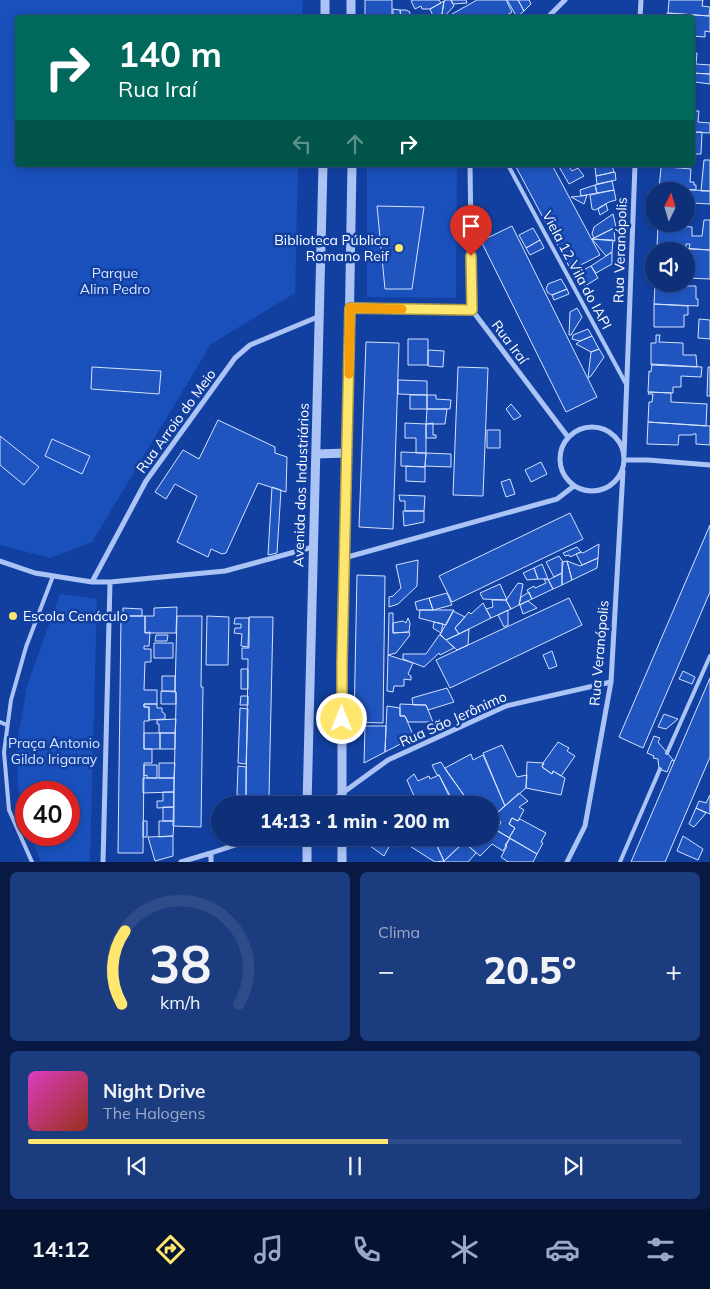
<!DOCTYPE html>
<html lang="pt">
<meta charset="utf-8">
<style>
body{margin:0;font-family:Mulish,sans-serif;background:#1c3c80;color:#f1f3f6;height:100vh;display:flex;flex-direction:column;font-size:19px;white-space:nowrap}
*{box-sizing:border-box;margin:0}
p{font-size:16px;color:#9ba9c6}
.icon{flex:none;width:28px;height:28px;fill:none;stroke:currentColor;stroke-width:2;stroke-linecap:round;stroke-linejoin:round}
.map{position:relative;height:862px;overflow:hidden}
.side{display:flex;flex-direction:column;gap:10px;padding:10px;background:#081a43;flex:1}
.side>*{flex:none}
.banner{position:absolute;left:15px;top:15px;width:680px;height:152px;border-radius:5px;box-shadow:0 2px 8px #0003,0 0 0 1px #2e4b8a;background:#00695c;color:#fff;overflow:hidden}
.needle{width:32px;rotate:5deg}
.buttons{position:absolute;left:645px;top:182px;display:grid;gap:10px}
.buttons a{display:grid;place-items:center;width:50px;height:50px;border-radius:50%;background:#0e3079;box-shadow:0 2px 8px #0003,0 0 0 1px #2e4b8a;font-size:25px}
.speed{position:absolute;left:15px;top:781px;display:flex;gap:10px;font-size:25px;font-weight:700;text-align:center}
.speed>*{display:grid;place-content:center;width:65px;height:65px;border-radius:50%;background:#0e3079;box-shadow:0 2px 8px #0003,0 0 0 1px #2e4b8a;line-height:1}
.speed .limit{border:8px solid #d22;background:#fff;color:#111}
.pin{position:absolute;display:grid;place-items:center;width:42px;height:42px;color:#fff;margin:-51px -21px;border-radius:50% 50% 50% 0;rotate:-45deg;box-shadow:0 0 5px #0007}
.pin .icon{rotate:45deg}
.me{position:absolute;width:55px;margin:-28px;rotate:0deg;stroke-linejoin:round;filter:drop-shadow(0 0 4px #0008)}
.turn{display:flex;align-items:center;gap:18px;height:105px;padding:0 20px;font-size:22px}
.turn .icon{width:65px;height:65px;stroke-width:2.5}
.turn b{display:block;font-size:35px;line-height:42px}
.lanes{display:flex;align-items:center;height:48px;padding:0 20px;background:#0003;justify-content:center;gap:25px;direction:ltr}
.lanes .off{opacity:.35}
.big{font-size:38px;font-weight:800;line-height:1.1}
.side .tile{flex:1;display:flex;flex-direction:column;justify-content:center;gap:8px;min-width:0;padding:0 18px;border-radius:8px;background:#1c3c80}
.side .dial{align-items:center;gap:0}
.dial svg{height:130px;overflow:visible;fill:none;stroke:#2e4b8a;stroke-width:7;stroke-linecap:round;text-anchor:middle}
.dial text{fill:#f1f3f6;stroke:none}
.song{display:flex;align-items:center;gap:15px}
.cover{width:60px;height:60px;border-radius:8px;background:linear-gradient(135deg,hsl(310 70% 55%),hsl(10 70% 35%))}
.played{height:5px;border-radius:2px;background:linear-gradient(90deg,#ffe66f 55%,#2e4b8a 55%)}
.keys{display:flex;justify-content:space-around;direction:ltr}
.heat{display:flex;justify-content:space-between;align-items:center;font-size:28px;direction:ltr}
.side .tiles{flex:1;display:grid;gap:10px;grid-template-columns:1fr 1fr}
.tile:last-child{grid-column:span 2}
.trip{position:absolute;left:211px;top:796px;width:288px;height:50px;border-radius:25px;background:#0e3079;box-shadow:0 2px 8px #0003,0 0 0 1px #2e4b8a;font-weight:800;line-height:50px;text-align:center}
.tabs{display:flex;height:80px;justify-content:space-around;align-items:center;background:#061330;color:#9ba9c6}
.tabs .icon{width:35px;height:35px}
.tabs .on{color:#ffe66f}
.tabs b{font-size:22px;color:#f1f3f6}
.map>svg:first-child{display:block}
.green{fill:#1950bb}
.building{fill:#2055c0;stroke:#d4e2fe}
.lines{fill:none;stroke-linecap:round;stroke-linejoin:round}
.service{stroke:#abc4f5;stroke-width:4}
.minor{stroke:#abc4f5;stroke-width:5}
.tertiary{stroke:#abc4f5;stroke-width:9}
.route-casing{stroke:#a69648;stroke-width:12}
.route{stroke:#ffe66f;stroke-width:9}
.slow{stroke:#f59e0b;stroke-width:9}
.poi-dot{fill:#ffe66f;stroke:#1240a1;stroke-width:2}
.labels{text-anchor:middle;stroke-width:5;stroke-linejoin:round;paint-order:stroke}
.poi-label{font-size:14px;fill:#fff;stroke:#1240a1;text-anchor:end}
.street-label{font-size:14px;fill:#fff;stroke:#1240a1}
.park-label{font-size:14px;fill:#d4e2fe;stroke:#1240a1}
</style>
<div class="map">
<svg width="710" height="862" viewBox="0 0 710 862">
<rect width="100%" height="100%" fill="#1240a1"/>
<path class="green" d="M0 0H303L302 17 18 18V165H298L295 293 211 344 92 542 50 558 0 545Z
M367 165H457L456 298 367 297Z
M60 594 97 599 90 861H41L30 835H69V792H26V826L20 810 16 748 27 686Z"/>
<path class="building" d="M365 0H392V18H365Z
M413 0H439L441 3 430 9H422L421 6 415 9 411 1Z
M446 0H451L454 6 443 18 442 14 444 1Z
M451 0H466L467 3 453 4Z
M477 0H506L512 12 502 18H445Z
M507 0H518L524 11 517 17Z
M518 0H529L531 4 524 11Z
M669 0H703L702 6 710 7 709 16 668 13Z
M444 1 442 14 440 18H434L430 9Z
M393 9 400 10 401 18H393Z
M400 10H406L410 12 409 18H401Z
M667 13 710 16V32L705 31V37L692 36V18H667Z
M692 53H697L696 64 710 65V74L692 73Z
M692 73 710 74V84L695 82V96H692Z
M692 111H699L698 122 710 123V133L692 132Z
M692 132H702L701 154H692Z
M704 160H710V191H701Z
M515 165H552L600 255 571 270Z
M558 165H568L572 171 578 168 584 176 569 184Z
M607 165H612L614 172 596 176 595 168Z
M659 165H667V167L691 169 690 182H694V185H696V190L659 188 661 168 659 167Z
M615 172 616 180 597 184 596 176Z
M612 181 614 190 597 193 595 185Z
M595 185 597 193 581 196 580 190Z
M659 188 710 191V204L693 203V211H686V191H659Z
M614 190 616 200 609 202 595 210 592 209 590 195Z
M587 195 584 204 571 197 581 196Z
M606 204 608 210 600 215 598 209Z
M377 206 424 207 412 289H385Z
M613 214 616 227 594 238 592 234 594 227Z
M704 220H710V250L689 249 690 244H686V248L657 247 658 225 692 227V236H702Z
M512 226 597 397 566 412 481 241Z
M533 228 540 240 526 248 519 235Z
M614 228 615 241 592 239Z
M592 239 613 240 612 252 606 256Z
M540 240 544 248 530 255 526 248Z
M656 246 710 250V279L686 278V251H656Z
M612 252V264L596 273 591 266Z
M591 266 598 278 585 286 578 273Z
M561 279 567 289 552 295 548 293 546 289 548 284Z
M655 284H666V286H696V299H698V306L654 304Z
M567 289 569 294 554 300 552 295Z
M654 304 688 306V315H684V327H654Z
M577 308 582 317 571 335H569L570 312Z
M699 319 710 320V339L698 338Z
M588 329 592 336 580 341 572 339 573 335Z
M656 335H660L659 342 683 343V355H696L697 367 651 365V343H656Z
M592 336 599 349 591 352 576 344 580 341Z
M408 339H428V365H408Z
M366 342 399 343 393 529 359 527Z
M599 349 604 357 591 376 588 378 591 352Z
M428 350 444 351 443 367 428 366Z
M652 364 702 367 701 377 681 376V387H673V393L648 392 649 371 651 372Z
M92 367 161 371 159 394 91 389Z
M458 367 488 368 483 496 453 495Z
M708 367H710V396H707Z
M398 380 427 381V395L398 394Z
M649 392 671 393V402L707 404 706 426 648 422 649 402H652L653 394H648Z
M410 395H427V409H410Z
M427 395H436V399L451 400 450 409H427Z
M511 404 521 416 514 420 506 409Z
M427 409H447L445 424H426Z
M218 420 275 447V453L287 457 286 492 258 483 226 553 222 554 211 549 208 557 177 542 197 496 175 484 166 499 155 492 183 450 199 459Z
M648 422 710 426V445L696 444V434H693L692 435H679L678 445 647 444Z
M405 423 426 424V453H416V438H405Z
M433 423V435H436V438H426V424Z
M487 430H500V448H487Z
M0 436 39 467 24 485 0 465Z
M52 439 90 456 82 474 45 456Z
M401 452 426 453 425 467 401 466Z
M426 453 451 454V467L425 466Z
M541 462 547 474 531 482 525 470Z
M406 466 425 467V482L406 481Z
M510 479 515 494 506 497 501 482Z
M272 487 281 490 277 553 268 555Z
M399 495 425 496 424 511H405V501H400Z
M403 511H424V522L404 526Z
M570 513 583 539 452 602 439 576Z
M710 525V592L643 748 619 737Z
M599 544 598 558 582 565 576 554 581 552 583 553Z
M577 547 581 552 570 557 569 555 565 556 563 553Z
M559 556 563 562 562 573 554 577 546 562Z
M598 558 597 568 572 580 567 561 580 566Z
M418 560 417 586 398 604 389 607V597L393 596 401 588 396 565Z
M567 561 572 580 562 585V562Z
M542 564 548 579H538L534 568Z
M534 568 538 579 527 580 523 573Z
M562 573V585L553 589 548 580Z
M357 575 385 576 383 723 354 722Z
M544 579H548L553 589 532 599 527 590 534 586 535 588 546 583Z
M518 583 523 584 519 605 511 609 506 600Z
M500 584 507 600 483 599 480 593Z
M529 592 532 599 519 605 521 597Z
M447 593 452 605 433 610 429 598Z
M429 598 433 610H417L415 602Z
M569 598 582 625 450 688 436 660Z
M492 600H506L511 609 491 618 486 609 493 607Z
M528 601 537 608 523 614 520 605Z
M483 603 491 618 459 634 455 628 469 612 471 614Z
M177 607 176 633H145V616H154V608Z
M123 608 142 609V616H123Z
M420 610H454L446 625 419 618Z
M508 610V625L504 627 498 615Z
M453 611 465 617 455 628 459 634 446 640 440 635Z
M389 613H393V633L409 632 410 635 396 653 388 655Z
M121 616H145V633L150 632 149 646H144V649H151V662H145L144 690H157V704H144V707H149V721H144V749H152V763H144L143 853H118Z
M177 616H202L201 687H203L201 827 173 826 176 704V692L175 691Z
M207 616 229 617 228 665H206Z
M249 617H273L269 796H246L248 659H242V648H249Z
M235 618H249L248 647 241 646 242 634 234 633 235 628H241V624H234Z
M408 618 410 623 409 632 393 633V623L403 621 406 623Z
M434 622 443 624 441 633 433 628Z
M469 629 468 645 457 650 446 640Z
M440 634 454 648 440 655 439 653 424 667 403 659V654H426Z
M156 635H168L167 641H155Z
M154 643H173V658H154Z
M552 651 557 666 549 669 543 655Z
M388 655 413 663 408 674 411 676V680L404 679V686H394L393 692 387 691Z
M241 669H248V689H241Z
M683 671 695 677 692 684 679 679Z
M162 676H175V691H162Z
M710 678V757L665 862H631Z
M447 688 454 702 428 710 426 705H413L412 698Z
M161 691 176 692V704H161Z
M241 696H248V705H240Z
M144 704H157V708H162V712L165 714V719L149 720V707H144Z
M400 704 426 705 433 722H408L405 716H400Z
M387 706 400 708V716H405L414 737 385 752Z
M240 708 248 709 246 764 238 763Z
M664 714 678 719 666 729 658 727Z
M176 719 175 733H159V724H157V720Z
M365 726H386L385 752 364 763Z
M144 733H160V749H144Z
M160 733H175V749H160Z
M654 736 660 738 658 742 674 761 672 760 667 772 659 769 658 759 653 758 654 756 647 753Z
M558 742 569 748 567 751 575 756 561 776 553 771 552 774 542 767 543 763Z
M502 745 517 777 527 775 526 788 505 806 483 753Z
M471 754 473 760 483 755 505 806 490 819V805H484L489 802 488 801 480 804 477 799 470 804 445 768Z
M441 762 447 772 471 805H455L439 775H437L432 765Z
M527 762 544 763 542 767 552 774 553 771 565 778 561 795 526 788Z
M159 763H175L174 778H159Z
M144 765H157V778H147V775L144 776Z
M238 766 246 767V796L237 795Z
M414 774 418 781 429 776 430 779 439 775 450 798 446 800 448 805H418L407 780Z
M143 778H174V792L143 793Z
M163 792H174V807L157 808V801H163Z
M519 793 528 801 519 807 524 810 518 821 512 818 509 824 515 828 509 838 497 830 501 822 497 820 493 828 490 827V819Z
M710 795V814L696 808 699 801 706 803Z
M254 799 255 805H243L242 800Z
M163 807H174V821H163Z
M696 808 706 813 694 827 689 824Z
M512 818 518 821 520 819 546 833 541 842 543 843 537 854 509 838 515 828 509 824Z
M143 821H147V837H143Z
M159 821H174L173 836 159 837Z
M490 827 510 838 503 851 492 844 480 856 464 842 469 838H490Z
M173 836V856L155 861 148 837Z
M683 836 703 849 698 860 677 851Z
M359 838H395L398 839 393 847 390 845 384 856Z
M408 838H412L416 840 415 841 424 846 434 839 444 861 435 862 405 843Z
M433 838H469L444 861Z
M510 838 537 854 533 862H508L501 857 507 846 505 845Z
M464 842 476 853 468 862H443Z"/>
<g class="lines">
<path class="service" d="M508 165 626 384
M0 722 7 725
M667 753 710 656
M32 862 9 810 4 752 11 700 26 647 53 576
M620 862 660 769"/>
<path class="minor" d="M547 18 565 0
M640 18 641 0
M470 165 472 310
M350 308 472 310 568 437
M560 459a32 32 0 1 1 64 0a32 32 0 1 1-64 0Z
M624 456 635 165
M624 460H648L710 465
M344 558 557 499 574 486
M0 561 35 573 92 582H110L225 571 313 547
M92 582 146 481 235 358 250 345 320 316
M326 805 388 760 506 706 611 682
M211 853V862
M103 862 110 582
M181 862 211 853 256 838
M567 862 585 826 611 682 623 471"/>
<path class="tertiary" d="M351 0V18
M325 18V0
M316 454 347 453
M307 805C311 592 319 378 323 165
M342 805V663L347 453 352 165
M307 862V838
M342 862V838"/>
</g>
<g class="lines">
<defs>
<path id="route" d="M342 719V663L350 308 472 310 471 256"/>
</defs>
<use href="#route" class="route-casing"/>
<use href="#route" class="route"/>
<path class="slow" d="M349 374 350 308 402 309"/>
</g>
<g class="poi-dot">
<circle cx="399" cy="248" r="5"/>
<circle cx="13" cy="616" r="5"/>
</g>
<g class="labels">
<g class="poi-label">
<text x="389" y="245">Biblioteca Pública<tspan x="389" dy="16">Romano Reif</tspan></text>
<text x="23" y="621" text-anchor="start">Escola Cenáculo</text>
</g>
<g class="street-label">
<text transform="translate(620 250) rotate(-88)" y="5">Rua Veranópolis</text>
<text transform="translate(577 270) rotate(62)" y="5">Viela 12 Vila do IAPI</text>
<text transform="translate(510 342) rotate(53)" y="5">Rua Iraí</text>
<text transform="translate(176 421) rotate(-54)" y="5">Rua Arroio do Meio</text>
<text transform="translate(301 485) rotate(-88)" y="5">Avenida dos Industriários</text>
<text transform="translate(599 653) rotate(-85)" y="5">Rua Veranópolis</text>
<text transform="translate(453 719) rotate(-24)" y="5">Rua São Jerônimo</text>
</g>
<g class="park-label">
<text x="115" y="278">Parque<tspan x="115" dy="16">Alim Pedro</tspan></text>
<text x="54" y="748">Praça Antonio<tspan x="54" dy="16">Gildo Irigaray</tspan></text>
</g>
</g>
</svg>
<div class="buttons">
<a><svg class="needle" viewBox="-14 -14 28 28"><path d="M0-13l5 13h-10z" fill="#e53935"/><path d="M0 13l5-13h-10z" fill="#9ba9c6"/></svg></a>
<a><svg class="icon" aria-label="sound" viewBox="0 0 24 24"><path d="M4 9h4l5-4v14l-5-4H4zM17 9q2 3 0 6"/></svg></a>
</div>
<div class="speed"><div class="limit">40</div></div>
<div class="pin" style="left:471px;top:256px;background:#d93025"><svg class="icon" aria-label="arrive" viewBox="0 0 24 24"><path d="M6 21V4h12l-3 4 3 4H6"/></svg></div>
<svg class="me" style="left:342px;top:719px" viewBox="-20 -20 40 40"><circle r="17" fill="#ffe66f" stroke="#fff" stroke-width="3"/><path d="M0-11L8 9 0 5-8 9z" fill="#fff"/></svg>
<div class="trip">14:13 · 1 min · 200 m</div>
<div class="banner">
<div class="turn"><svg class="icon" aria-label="right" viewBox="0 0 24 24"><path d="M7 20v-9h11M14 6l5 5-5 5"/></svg><div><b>140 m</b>Rua Iraí</div></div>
<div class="lanes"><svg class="icon off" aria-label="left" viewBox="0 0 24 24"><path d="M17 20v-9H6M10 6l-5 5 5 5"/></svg><svg class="icon off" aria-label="ahead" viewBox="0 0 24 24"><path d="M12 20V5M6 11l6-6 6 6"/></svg><svg class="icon" aria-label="right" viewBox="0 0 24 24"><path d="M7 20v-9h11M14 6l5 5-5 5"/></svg></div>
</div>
</div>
<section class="side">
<div class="tiles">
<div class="tile dial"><svg viewBox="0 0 100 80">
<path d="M14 69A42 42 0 1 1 86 69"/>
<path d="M14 69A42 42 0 0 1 16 24" stroke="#ffe66f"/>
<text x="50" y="56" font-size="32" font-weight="700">38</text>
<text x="50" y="72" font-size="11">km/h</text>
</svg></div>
<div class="tile"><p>Clima</p>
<div class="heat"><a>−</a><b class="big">20.5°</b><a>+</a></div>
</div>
<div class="tile">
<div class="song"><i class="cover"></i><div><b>Night Drive</b><p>The Halogens</p></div></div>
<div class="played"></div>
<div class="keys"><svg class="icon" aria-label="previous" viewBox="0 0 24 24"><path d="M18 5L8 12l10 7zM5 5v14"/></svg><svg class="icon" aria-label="pause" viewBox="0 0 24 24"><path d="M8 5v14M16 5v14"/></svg><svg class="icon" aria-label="next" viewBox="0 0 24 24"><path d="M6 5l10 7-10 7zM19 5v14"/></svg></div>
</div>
</div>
</section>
<nav class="tabs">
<b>14:12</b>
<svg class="icon on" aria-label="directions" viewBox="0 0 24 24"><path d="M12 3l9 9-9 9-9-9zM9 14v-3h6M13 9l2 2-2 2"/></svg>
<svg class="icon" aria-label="music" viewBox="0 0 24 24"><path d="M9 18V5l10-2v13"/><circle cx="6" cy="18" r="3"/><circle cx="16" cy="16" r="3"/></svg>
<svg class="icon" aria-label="phone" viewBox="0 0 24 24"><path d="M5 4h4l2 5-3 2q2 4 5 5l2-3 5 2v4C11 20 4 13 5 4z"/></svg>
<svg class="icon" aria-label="climate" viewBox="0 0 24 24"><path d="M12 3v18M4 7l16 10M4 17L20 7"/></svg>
<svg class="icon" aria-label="car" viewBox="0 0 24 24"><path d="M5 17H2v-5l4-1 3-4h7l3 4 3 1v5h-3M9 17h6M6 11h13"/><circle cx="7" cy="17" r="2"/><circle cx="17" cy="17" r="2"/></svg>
<svg class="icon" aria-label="filters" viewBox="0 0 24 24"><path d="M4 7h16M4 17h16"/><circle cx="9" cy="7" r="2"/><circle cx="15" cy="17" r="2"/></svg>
</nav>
